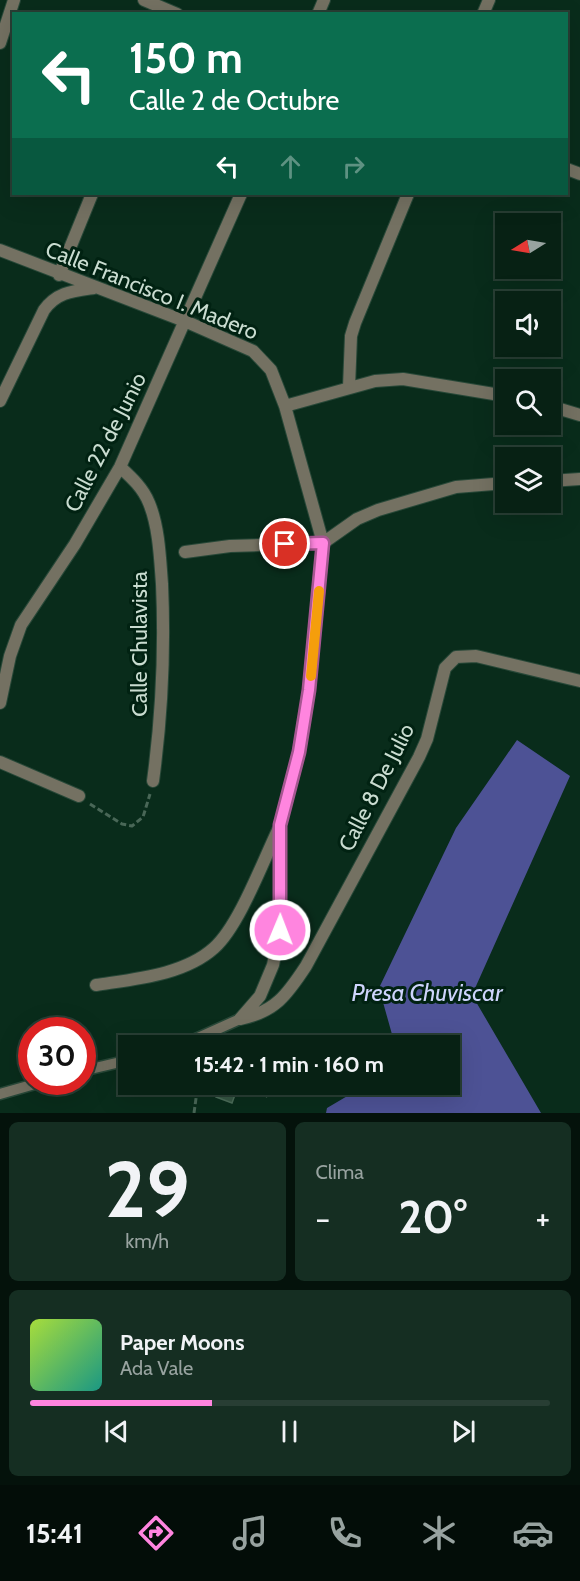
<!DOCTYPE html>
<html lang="es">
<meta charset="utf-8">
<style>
body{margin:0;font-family:Cabin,sans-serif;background:#152e22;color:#f1f3f6;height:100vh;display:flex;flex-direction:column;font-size:22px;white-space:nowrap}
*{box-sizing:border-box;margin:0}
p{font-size:20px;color:#98a3a0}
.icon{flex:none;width:33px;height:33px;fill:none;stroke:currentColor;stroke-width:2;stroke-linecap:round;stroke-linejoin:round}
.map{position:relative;height:1113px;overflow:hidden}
.side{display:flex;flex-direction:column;gap:9px;padding:9px;background:#04120b;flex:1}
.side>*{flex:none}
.guide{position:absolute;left:12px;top:12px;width:556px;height:183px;border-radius:0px;box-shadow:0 6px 24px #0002,0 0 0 2px #283e34;background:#0b6e4f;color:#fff;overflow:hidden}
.needle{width:39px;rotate:259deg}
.controls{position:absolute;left:495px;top:213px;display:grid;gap:12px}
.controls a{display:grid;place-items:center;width:66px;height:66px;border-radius:0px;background:#072114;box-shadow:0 6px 24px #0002,0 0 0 2px #283e34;font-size:30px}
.speed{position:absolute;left:18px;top:1017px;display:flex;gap:12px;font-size:30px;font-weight:700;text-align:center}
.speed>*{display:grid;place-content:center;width:78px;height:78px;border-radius:50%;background:#072114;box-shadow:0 6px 24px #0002,0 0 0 2px #283e34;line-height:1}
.speed .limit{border:9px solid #d22;background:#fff;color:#111}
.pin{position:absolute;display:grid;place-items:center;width:51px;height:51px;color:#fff;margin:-26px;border:3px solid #fff;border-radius:50%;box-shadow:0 2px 6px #0007}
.me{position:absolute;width:66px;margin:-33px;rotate:1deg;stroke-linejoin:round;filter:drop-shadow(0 0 4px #0008)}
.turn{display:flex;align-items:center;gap:21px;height:126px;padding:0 18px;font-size:27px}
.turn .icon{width:78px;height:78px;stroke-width:2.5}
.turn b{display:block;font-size:42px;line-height:51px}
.lanes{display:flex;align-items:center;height:57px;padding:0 18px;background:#0003;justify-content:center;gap:30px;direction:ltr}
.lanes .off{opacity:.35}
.big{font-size:45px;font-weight:700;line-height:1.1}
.side .tile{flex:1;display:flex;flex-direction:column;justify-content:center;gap:9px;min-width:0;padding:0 21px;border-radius:9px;background:#152e22}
.side .dial{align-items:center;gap:0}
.dial b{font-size:78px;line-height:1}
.song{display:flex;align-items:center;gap:18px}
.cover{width:72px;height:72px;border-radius:9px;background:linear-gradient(135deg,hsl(80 70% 55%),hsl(170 70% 35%))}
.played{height:6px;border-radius:3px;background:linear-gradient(90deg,#ff85df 35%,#283e34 35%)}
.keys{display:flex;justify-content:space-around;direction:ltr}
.heat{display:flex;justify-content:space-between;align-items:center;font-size:33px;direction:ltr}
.side .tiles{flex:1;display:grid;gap:9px;grid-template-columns:1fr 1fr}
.tile:last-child{grid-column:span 2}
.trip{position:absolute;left:118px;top:1035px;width:342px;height:60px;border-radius:0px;background:#072114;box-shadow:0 6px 24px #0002,0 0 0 2px #283e34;font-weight:700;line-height:60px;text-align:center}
.tabs{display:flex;height:96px;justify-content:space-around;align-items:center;background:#030d08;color:#98a3a0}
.tabs .icon{width:42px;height:42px}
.tabs .on{color:#ff85df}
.tabs b{font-size:27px;color:#f1f3f6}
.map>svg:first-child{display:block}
.water{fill:#4d5295}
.building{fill:#355643;stroke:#4b6d59;stroke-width:1.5}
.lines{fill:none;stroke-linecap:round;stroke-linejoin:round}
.service-casing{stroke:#284838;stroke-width:13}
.minor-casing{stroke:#284838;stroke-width:14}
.path{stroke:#496757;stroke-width:3;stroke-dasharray:6 3;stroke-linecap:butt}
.service{stroke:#747162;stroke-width:10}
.minor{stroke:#747162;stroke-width:12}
.route-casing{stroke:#a65691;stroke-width:15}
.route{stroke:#ff85df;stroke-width:10}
.slow{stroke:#f59e0b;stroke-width:10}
.labels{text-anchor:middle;stroke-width:6;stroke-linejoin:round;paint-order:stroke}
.street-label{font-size:22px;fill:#c9dcd0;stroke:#012212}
.water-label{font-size:24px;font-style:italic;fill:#ced4fc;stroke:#012212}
</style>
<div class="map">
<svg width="580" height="1113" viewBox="0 0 580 1113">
<rect width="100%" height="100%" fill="#092c1b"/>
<path class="water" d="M517 740 570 776 472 995 541 1113H326L327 1108 366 1085 450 1084V1046L395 1045 379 988 456 828Z"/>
<path class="building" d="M220 1086 236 1092 232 1103 216 1097Z"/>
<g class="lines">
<defs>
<path id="service" d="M180 1046 240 1019
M82 1071 129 1060
M0 1094 42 1082"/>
<path id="minor" d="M144 0 177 14
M318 14 324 0
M483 14 489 0
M0 43 14 0
M567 169 580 174
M0 250 187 322 253 351 271 370 285 406 375 381 403 379 506 396
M59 275 92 194
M349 387 351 336 355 323 408 194
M0 401 44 310C57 292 73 291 94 288
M550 406 580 415
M120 467C132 478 143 488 149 503 159 527 160 558 162 584 165 651 162 714 153 781
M550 481 580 479
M185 552 230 546 323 543 357 519 378 510 456 487 506 483
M0 703 10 656 21 625 75 544 120 467 241 194
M0 762 79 796
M96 985C135 979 184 975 214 948 239 926 263 861 278 830
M240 1019 260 996 273 965 280 930V825L299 752 309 690 323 543 285 406
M240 1019C275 1012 287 995 306 966L419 757 427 739 445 668 456 657 476 656 580 681"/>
</defs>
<use href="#service" class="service-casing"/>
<use href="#minor" class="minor-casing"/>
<path class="path" d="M90 804 122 824 132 826 143 817 150 794
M226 1040 237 1046
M260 1084 268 1098
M194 1113 198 1084"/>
<use href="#service" class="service"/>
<use href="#minor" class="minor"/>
</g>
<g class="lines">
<defs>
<path id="route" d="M280 930V825L299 752 309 690 323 543 285 544"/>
</defs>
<use href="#route" class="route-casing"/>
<use href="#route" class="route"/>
<path class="slow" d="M311 676 319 591"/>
</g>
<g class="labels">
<g class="street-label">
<text transform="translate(152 290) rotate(22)" y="8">Calle Francisco I. Madero</text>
<text transform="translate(105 442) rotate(-63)" y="8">Calle 22 de Junio</text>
<text transform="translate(139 644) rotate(-90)" y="8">Calle Chulavista</text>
<text transform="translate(376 787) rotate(-63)" y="8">Calle 8 De Julio</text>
</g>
<g class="water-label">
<text x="427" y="1001">Presa Chuviscar</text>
</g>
</g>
</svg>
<div class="controls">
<a><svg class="needle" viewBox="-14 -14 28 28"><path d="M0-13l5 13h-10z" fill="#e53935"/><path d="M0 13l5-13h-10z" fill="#98a3a0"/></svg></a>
<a><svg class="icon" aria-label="sound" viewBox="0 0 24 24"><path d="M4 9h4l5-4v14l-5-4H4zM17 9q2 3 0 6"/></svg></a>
<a><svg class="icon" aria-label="search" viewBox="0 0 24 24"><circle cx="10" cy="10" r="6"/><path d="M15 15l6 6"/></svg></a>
<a><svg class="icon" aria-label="layers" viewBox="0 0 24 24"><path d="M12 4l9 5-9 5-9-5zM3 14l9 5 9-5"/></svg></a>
</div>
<div class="speed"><div class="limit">30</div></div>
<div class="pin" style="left:285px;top:544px;background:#d93025"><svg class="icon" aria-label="arrive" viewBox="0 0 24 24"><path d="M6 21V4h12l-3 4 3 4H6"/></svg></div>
<svg class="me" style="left:280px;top:930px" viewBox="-20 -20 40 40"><circle r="17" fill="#ff85df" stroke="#fff" stroke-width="3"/><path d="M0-11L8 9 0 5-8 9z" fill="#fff"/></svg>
<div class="trip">15:42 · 1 min · 160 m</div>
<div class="guide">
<div class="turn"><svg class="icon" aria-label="left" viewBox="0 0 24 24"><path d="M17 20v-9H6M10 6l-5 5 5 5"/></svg><div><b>150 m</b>Calle 2 de Octubre</div></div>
<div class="lanes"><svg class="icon" aria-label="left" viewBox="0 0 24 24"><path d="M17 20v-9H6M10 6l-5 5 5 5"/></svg><svg class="icon off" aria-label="ahead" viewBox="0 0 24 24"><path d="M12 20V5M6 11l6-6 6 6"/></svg><svg class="icon off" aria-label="right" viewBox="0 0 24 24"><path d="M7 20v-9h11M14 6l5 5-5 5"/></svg></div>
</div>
</div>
<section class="side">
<div class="tiles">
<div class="tile dial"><b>29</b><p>km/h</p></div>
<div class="tile"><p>Clima</p>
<div class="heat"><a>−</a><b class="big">20°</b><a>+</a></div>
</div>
<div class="tile">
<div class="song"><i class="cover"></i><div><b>Paper Moons</b><p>Ada Vale</p></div></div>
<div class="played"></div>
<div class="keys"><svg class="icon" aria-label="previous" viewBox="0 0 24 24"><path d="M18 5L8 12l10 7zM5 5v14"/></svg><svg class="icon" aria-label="pause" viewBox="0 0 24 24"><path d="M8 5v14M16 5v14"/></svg><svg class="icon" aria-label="next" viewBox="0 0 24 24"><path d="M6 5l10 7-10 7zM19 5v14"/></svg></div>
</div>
</div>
</section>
<nav class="tabs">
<b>15:41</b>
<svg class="icon on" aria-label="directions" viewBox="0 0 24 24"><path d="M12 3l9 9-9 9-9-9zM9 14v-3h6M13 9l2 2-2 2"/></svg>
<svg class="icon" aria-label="music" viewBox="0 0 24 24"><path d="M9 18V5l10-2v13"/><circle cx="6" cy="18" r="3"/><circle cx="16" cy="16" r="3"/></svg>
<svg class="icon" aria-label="phone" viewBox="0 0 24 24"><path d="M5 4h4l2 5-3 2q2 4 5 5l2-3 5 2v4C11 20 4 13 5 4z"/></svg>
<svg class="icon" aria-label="climate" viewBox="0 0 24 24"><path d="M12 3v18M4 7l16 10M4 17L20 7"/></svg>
<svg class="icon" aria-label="car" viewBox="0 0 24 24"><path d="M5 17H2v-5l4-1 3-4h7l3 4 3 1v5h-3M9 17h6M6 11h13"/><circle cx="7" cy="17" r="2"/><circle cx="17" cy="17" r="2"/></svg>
</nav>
